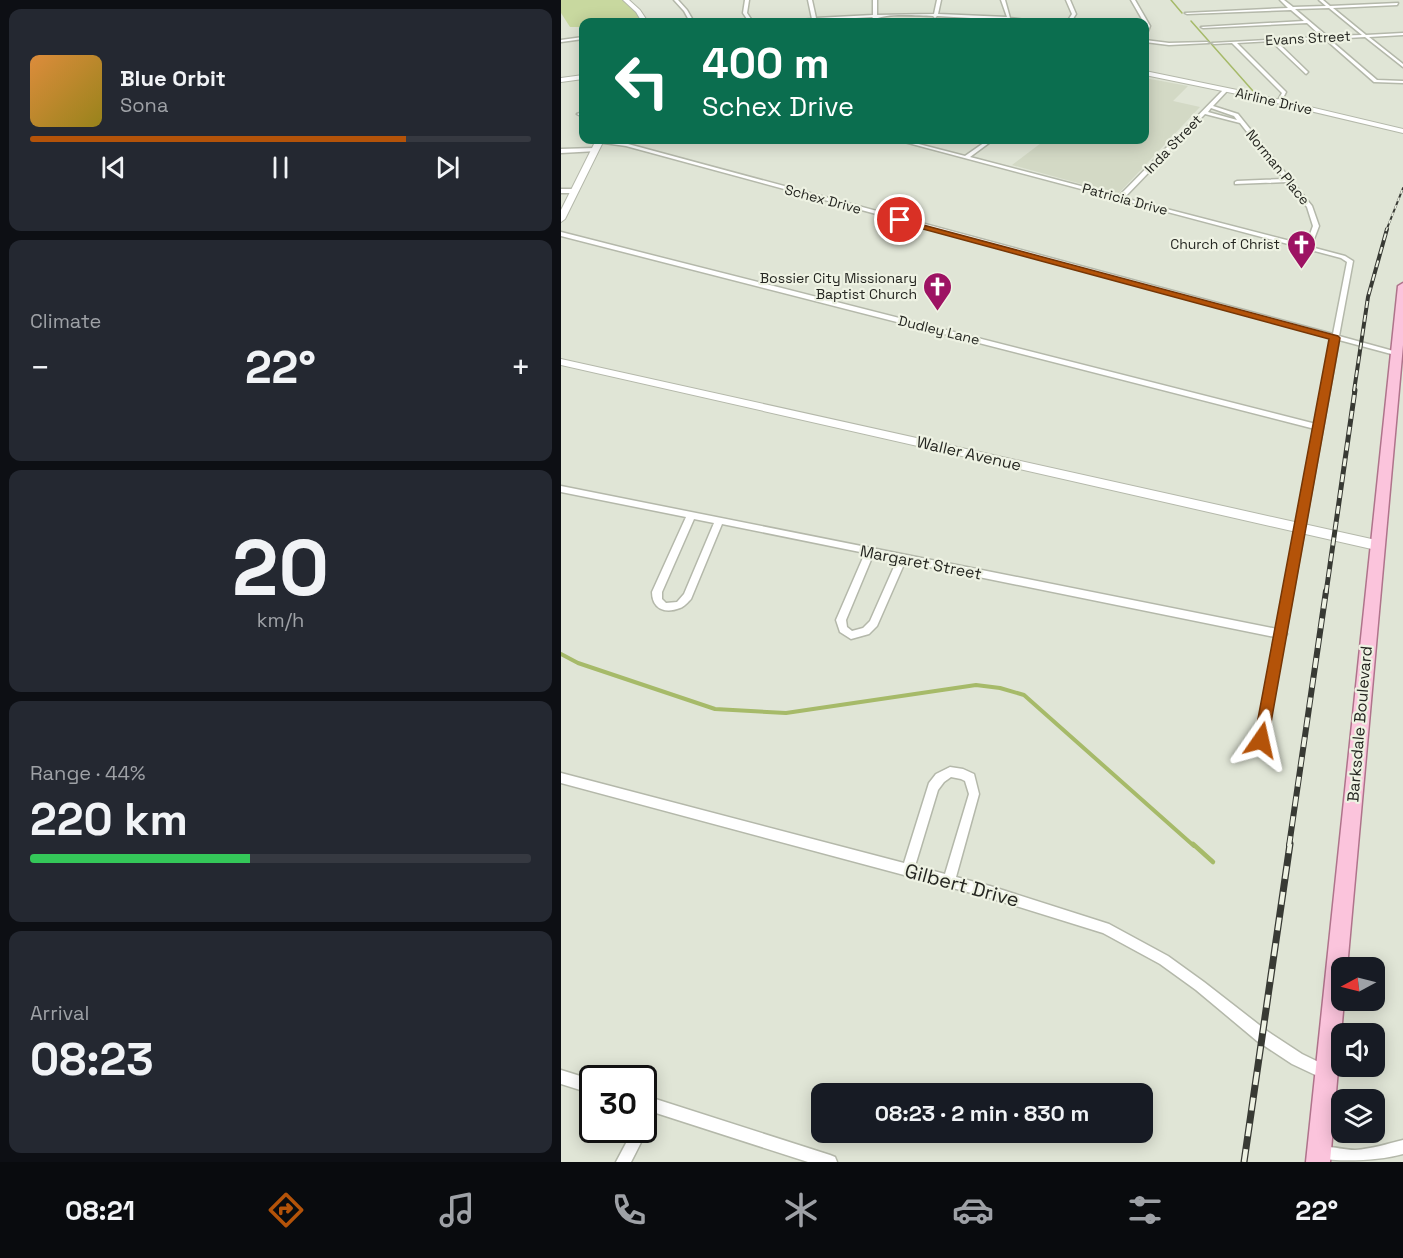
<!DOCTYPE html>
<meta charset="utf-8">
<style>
body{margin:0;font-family:"Space Grotesk",sans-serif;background:#242831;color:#f1f3f6;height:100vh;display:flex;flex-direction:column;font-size:22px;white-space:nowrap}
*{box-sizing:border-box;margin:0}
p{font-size:20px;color:#9ea1a6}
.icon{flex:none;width:33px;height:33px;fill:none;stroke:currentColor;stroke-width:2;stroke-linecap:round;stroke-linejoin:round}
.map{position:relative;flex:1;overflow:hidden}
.side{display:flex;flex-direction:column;gap:9px;padding:9px;background:#0d0f14;width:561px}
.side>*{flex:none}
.top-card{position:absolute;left:18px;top:18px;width:570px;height:126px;border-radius:12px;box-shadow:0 3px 15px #0003;background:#0b6e4f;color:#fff;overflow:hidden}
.needle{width:39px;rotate:263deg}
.tools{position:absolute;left:770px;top:957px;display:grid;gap:12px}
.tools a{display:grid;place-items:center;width:54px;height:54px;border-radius:12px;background:#171b24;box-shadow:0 3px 15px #0003;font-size:30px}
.speed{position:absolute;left:18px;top:1065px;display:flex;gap:12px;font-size:30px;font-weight:700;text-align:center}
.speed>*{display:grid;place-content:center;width:78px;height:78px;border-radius:50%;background:#171b24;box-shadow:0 3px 15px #0003;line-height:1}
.speed .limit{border:3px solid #111;border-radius:9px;background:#fff;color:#111}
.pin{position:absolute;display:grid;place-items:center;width:51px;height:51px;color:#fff;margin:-26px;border:3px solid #fff;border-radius:50%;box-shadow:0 2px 6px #0007}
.me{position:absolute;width:66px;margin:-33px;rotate:11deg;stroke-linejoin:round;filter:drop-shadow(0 0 4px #0008)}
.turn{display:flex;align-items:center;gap:21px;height:126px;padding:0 24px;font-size:27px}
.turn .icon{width:78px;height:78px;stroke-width:2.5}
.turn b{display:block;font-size:42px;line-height:51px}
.big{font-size:45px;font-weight:600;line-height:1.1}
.side .widget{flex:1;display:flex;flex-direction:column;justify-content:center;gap:9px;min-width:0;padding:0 21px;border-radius:12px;background:#242831}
.side .dial{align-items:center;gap:0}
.dial b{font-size:78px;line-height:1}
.song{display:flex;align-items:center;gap:18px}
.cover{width:72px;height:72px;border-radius:9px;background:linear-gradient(135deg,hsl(30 70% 55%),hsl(50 70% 35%))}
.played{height:6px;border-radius:3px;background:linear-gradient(90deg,#b45309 75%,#363941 75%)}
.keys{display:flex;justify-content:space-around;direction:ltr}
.heat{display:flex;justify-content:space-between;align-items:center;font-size:33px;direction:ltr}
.charge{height:9px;border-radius:4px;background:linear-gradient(90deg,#34c759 44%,#363941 0)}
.trip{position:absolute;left:250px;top:1083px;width:342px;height:60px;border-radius:12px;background:#171b24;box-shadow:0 3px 15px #0003;font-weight:600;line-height:60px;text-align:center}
.tabs{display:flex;height:96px;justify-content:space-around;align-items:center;background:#090b0e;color:#9ea1a6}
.tabs .icon{width:42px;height:42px}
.tabs .selected{color:#b45309}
.tabs b{font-size:27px;color:#f1f3f6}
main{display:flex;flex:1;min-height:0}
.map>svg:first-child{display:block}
.built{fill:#d3d9c5}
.green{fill:#c8d89f}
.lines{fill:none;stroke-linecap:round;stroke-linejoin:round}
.stream-far2{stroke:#a6ba69;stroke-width:1.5}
.stream-far1{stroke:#a6ba69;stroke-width:4}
.stream{stroke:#a6ba69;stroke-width:4.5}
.street-casing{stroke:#b4b8aa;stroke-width:3}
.secondary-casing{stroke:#b4b8aa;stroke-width:2}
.primary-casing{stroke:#af738b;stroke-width:3}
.street{fill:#fff;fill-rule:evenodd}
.secondary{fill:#fff;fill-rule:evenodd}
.primary{fill:#fbc4dc;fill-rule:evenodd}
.rail-far4-casing{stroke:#383a34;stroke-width:2}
.rail-far3-casing{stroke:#383a34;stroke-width:4}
.rail-far2-casing{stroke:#383a34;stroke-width:5}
.rail-far1-casing{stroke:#383a34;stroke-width:6}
.rail-casing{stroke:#383a34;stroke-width:7}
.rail-far4{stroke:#eef2e3;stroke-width:1.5;stroke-dasharray:4;stroke-linecap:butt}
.rail-far3{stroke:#eef2e3;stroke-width:2;stroke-dasharray:7;stroke-linecap:butt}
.rail-far2{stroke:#eef2e3;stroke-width:3;stroke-dasharray:8;stroke-linecap:butt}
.rail-far1{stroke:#eef2e3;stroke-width:4;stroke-dasharray:10;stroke-linecap:butt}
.rail{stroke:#eef2e3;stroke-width:4.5;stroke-dasharray:13;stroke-linecap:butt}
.route{fill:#b45309;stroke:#753606;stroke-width:1.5}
.labels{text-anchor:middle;stroke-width:4.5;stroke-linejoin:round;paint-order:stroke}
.far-street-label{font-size:14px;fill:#252621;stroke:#eef2e3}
.far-poi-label{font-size:14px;fill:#252621;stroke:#eef2e3;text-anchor:end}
.street-label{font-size:16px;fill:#252621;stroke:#eef2e3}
.near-street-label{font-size:20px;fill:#252621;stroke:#eef2e3}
</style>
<main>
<section class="side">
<div class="widget">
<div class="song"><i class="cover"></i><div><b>Blue Orbit</b><p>Sona</p></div></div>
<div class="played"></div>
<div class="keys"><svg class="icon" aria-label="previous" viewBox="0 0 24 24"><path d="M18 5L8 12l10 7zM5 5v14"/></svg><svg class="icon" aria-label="pause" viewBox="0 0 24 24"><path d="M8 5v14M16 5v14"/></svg><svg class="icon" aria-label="next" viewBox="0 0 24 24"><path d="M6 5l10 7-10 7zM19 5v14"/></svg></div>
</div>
<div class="widget"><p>Climate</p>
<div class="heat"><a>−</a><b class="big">22°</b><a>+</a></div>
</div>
<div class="widget dial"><b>20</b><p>km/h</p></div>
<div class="widget"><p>Range · 44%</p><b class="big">220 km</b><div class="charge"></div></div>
<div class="widget"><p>Arrival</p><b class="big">08:23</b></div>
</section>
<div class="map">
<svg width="842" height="1162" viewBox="0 0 842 1162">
<rect width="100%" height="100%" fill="#e0e5d6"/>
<path class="built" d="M584 78 627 86 612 101 639 107 557 194 451 165 484 140H584Z"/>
<path class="green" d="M0 0H65L83 19 58 22H22V27H9L0 13Z"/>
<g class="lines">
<path class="stream-far2" d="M610 0 621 13
M630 21 692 91"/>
<path class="stream-far1" d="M0 654 17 663 154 709 225 713 415 685 439 688 463 695 633 846"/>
<path class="stream" d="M632 844 652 862"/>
<defs>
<path id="street" d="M113 0H117L126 10 133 22H129L123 11Z
M184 0H188L186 13 192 22H188L182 13Z
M247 0H251L255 18 312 15V0H316V15L373 14 376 0H380L377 14 446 17 440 0H444L449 18 480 22 376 16 374 18 372 16C356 16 323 12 311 21L309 20 312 17 225 22 227 21 251 19Z
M505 0H509L515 14 510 22H506L511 14Z
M570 0H574L589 26 585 36H584L585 26Z
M719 0H723L732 7 765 6 758 0H762L769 6 837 3 836 5 772 8 805 35 842 33V35L808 37 842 64V67L804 37 768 39 816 80 842 81V83L813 82 764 39 715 41 747 72 745 74 710 41 676 43 725 92 720 102H716L721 93 671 43 653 44 651 43 761 37 746 23 642 28 640 27 743 21 730 10 626 14 624 13 727 8ZM768 8 801 35 766 36 734 9Z
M22 37V39L0 42V40Z
M584 40 608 43 646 42 648 43 608 45 584 42Z
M663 89 667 90 652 106 677 114 751 206 758 226 750 247 784 256 792 261 778 336 836 352 837 353 834 355 778 340 725 632 726 634 724 637 704 743 700 745 696 743 695 740 714 637 344 562 316 626 308 634 290 639 279 632 275 620 304 553 161 524 130 599C127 602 123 607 119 608 104 614 91 609 91 592L125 517 0 492V486L716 629 754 429 0 236V232L755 424 771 338 65 146 36 142 38 141 67 144 772 334 786 262 780 258 336 140H342L404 156 427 140H432L409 157 558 196ZM650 108 673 116 676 120 647 112ZM644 114 679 123 723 179 676 181 674 182V184L726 182 746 207 752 226 745 245 563 198ZM133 519 153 523 123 594 116 602 105 603 101 599V592ZM312 555 336 560 309 621 302 628 291 631 286 627 285 620Z
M22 112V114L18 115 16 114Z
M34 148 37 150 36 151 0 153V149Z
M0 189H14L17 191 14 193H0Z
M389 767 402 769 413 774 418 794 395 877 429 886 548 924 607 956 643 982 706 1031 741 1054 770 1068 772 1073 770 1078 765 1080 731 1064 696 1041 635 990 599 964 542 933 429 898 0 783V773L343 863 368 783 375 774ZM390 777 400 779 404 781 408 794 384 874 354 866 377 790 383 782Z
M0 1070 32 1080V1094L0 1084Z
M82 1095 269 1155 274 1157 276 1162H247L95 1113C86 1129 79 1145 70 1162H55L72 1130H82Z
M842 1140V1154C817 1161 780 1162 755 1158L753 1153 755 1148C764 1144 782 1150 794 1150 810 1149 826 1144 842 1140Z"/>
<path id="secondary" d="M62 0H68L79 10 87 22H81L75 12Z
M584 71 681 91 842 129V133L681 95 584 75Z
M22 75V79L0 82V78Z
M35 140H43L4 219 0 222V210Z
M0 359 815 540 822 545 815 550 0 365Z"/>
<path id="primary" d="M842 283V345L786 968H780V1000H783L769 1162H745L837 286Z"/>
</defs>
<use href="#street" class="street-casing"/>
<use href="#secondary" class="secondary-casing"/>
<use href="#primary" class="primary-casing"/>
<use href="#street" class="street"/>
<use href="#secondary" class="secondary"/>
<use href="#primary" class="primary"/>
<defs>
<path id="rail-far4" d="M825 231 842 188"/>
<path id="rail-far3" d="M793 391 807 297 826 229"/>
<path id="rail-far2" d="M765 593 794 390"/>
<path id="rail-far1" d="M728 846 765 591"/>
<path id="rail" d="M683 1162 729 844"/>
</defs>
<use href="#rail-far4" class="rail-far4-casing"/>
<use href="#rail-far3" class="rail-far3-casing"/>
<use href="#rail-far2" class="rail-far2-casing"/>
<use href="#rail-far1" class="rail-far1-casing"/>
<use href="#rail" class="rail-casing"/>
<use href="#rail-far4" class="rail-far4"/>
<use href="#rail-far3" class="rail-far3"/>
<use href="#rail-far2" class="rail-far2"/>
<use href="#rail-far1" class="rail-far1"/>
<use href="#rail" class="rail"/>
</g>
<path class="route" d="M336 218 777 336 779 338 706 745 700 747 695 745 693 740 768 339 336 222Z"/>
<defs>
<symbol id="church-pin" viewBox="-11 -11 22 30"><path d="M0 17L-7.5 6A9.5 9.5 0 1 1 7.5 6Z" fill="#9d1363" stroke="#eef2e3"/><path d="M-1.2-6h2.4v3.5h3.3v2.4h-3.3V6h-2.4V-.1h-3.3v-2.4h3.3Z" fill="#fff"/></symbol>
</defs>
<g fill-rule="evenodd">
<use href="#church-pin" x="724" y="228" width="33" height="45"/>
<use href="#church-pin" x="360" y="270" width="33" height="45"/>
</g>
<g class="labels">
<g class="far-street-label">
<text transform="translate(747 38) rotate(-3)" y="5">Evans Street</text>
<text transform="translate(713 101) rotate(13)" y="5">Airline Drive</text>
<text transform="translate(612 144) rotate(-46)" y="5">Inda Street</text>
<text transform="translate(717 167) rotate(51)" y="5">Norman Place</text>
<text transform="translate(262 199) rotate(15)" y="5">Schex Drive</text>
<text transform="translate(564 199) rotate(15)" y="5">Patricia Drive</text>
<text transform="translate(378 330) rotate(14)" y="5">Dudley Lane</text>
</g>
<g class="far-poi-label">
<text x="719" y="249">Church of Christ</text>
<text x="356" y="283">Bossier City Missionary<tspan x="356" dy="16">Baptist Church</tspan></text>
</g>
<g class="street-label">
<text transform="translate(408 453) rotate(13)" y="6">Waller Avenue</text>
<text transform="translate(360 562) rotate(11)" y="6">Margaret Street</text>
<text transform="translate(798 724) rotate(-85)" y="6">Barksdale Boulevard</text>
</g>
<g class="near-street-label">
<text transform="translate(401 885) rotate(15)" y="7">Gilbert Drive</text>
</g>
</g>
</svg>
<div class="tools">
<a><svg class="needle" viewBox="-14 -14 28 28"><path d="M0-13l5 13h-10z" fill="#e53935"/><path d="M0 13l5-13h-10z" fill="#9ea1a6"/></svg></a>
<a><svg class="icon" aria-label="sound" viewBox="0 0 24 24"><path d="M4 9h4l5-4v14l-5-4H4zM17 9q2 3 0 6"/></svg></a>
<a><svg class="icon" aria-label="layers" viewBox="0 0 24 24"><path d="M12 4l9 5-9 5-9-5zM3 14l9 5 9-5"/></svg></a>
</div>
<div class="speed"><div class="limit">30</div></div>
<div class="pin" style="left:339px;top:220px;background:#d93025"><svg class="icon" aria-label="arrive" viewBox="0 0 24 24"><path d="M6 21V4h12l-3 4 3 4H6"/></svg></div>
<svg class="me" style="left:700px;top:740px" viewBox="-20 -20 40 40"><path d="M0-17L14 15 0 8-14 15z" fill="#b45309" stroke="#fff" stroke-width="4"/></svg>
<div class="trip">08:23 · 2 min · 830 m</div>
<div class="top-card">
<div class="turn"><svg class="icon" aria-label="left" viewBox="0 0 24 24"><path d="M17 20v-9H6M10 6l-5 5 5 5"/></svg><div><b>400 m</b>Schex Drive</div></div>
</div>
</div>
</main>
<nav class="tabs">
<b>08:21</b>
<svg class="icon selected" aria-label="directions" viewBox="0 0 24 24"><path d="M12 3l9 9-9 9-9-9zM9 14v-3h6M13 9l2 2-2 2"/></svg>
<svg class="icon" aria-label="music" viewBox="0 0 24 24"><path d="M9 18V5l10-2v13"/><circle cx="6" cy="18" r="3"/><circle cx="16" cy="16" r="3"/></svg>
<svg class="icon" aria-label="phone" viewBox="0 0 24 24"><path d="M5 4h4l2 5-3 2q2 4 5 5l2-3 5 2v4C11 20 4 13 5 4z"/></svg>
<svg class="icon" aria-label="climate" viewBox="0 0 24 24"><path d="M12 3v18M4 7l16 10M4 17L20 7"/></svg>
<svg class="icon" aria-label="car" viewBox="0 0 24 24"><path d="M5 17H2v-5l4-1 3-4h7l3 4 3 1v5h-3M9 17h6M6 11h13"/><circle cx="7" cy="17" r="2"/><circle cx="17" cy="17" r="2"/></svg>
<svg class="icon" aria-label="filters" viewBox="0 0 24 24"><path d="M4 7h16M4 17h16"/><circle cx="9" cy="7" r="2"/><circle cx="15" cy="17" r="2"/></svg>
<b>22°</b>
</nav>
